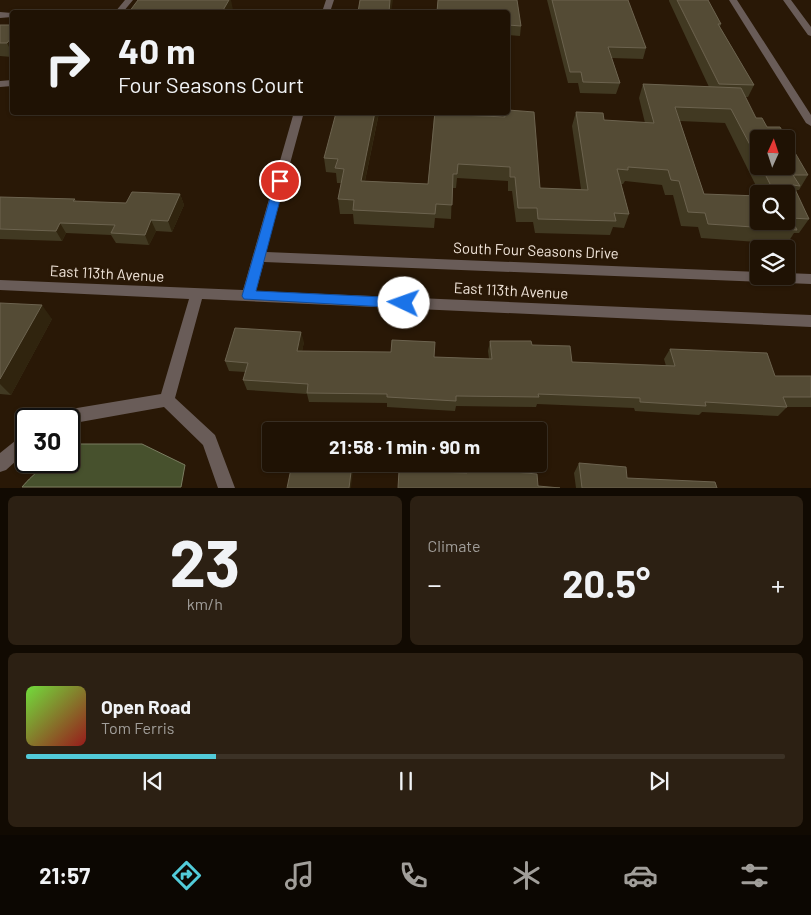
<!DOCTYPE html>
<meta charset="utf-8">
<style>
body{margin:0;font-family:Barlow,sans-serif;background:#2c2013;color:#f1f3f6;height:100vh;display:flex;flex-direction:column;font-size:19px;white-space:nowrap}
*{box-sizing:border-box;margin:0}
p{font-size:16px;color:#a19e9a}
.icon{flex:none;width:28px;height:28px;fill:none;stroke:currentColor;stroke-width:2;stroke-linecap:round;stroke-linejoin:round}
.map{position:relative;height:488px;overflow:hidden}
.side{display:flex;flex-direction:column;gap:8px;padding:8px;background:#110a02;flex:1}
.side>*{flex:none}
.guide{position:absolute;left:10px;top:10px;width:500px;height:105px;border-radius:5px;box-shadow:0 1px 4px #0004,0 0 0 1px #3c3226;background:#1f1204;color:#f1f3f6;overflow:hidden}
.needle{width:32px;rotate:3deg}
.controls{position:absolute;left:750px;top:130px;display:grid;gap:10px}
.controls a{display:grid;place-items:center;width:45px;height:45px;border-radius:5px;background:#1f1204;box-shadow:0 1px 4px #0004,0 0 0 1px #3c3226;font-size:25px}
.speed{position:absolute;left:15px;top:408px;display:flex;gap:10px;font-size:25px;font-weight:700;text-align:center}
.speed>*{display:grid;place-content:center;width:65px;height:65px;border-radius:50%;background:#1f1204;box-shadow:0 1px 4px #0004,0 0 0 1px #3c3226;line-height:1}
.speed .limit{border:2px solid #111;border-radius:8px;background:#fff;color:#111}
.pin{position:absolute;display:grid;place-items:center;width:42px;height:42px;color:#fff;margin:-21px;border:2px solid #fff;border-radius:50%;box-shadow:0 1px 5px #0007}
.me{position:absolute;width:55px;margin:-28px;rotate:273deg;stroke-linejoin:round;filter:drop-shadow(0 0 4px #0008)}
.turn{display:flex;align-items:center;gap:18px;height:105px;padding:0 25px;font-size:22px}
.turn .icon{width:65px;height:65px;stroke-width:2.5}
.turn b{display:block;font-size:35px;line-height:42px}
.big{font-size:38px;font-weight:700;line-height:1.1}
.side .tile{flex:1;display:flex;flex-direction:column;justify-content:center;gap:8px;min-width:0;padding:0 18px;border-radius:8px;background:#2c2013}
.side .dial{align-items:center;gap:0}
.dial b{font-size:65px;line-height:1}
.song{display:flex;align-items:center;gap:15px}
.cover{width:60px;height:60px;border-radius:8px;background:linear-gradient(135deg,hsl(100 70% 55%),hsl(0 70% 35%))}
.played{height:5px;border-radius:2px;background:linear-gradient(90deg,#52cbd9 25%,#3c3226 25%)}
.keys{display:flex;justify-content:space-around;direction:ltr}
.heat{display:flex;justify-content:space-between;align-items:center;font-size:28px;direction:ltr}
.side .tiles{flex:1;display:grid;gap:8px;grid-template-columns:1fr 1fr}
.tile:last-child{grid-column:span 2}
.trip{position:absolute;left:262px;top:422px;width:285px;height:50px;border-radius:5px;background:#1f1204;box-shadow:0 1px 4px #0004,0 0 0 1px #3c3226;font-weight:700;line-height:50px;text-align:center}
.tabs{display:flex;height:80px;justify-content:space-around;align-items:center;background:#0c0702;color:#a19e9a}
.tabs .icon{width:35px;height:35px}
.tabs .on{color:#52cbd9}
.tabs b{font-size:22px;color:#f1f3f6}
.map>svg:first-child{display:block}
.water{fill:#47512d;stroke:#7a7d61}
.lines{fill:none;stroke-linecap:round;stroke-linejoin:round}
.lane{fill:#695c58;fill-rule:evenodd}
.street{fill:#695c58;fill-rule:evenodd}
.wall{fill:#413922;fill-rule:evenodd}
.shaded-wall{fill:#30240e}
.building{fill:#544b35;stroke:#6c634f;fill-rule:evenodd}
.route{fill:#1a73e8;stroke:#114b97}
.labels{text-anchor:middle;stroke-width:5;stroke-linejoin:round;paint-order:stroke}
.street-label{font-size:15px;fill:#f0e4d9;stroke:#291806}
</style>
<div class="map">
<svg width="811" height="488" viewBox="0 0 811 488">
<rect width="100%" height="100%" fill="#291806"/>
<path class="water" d="M80 444H142L185 465 181 487H22C35 472 48 461 69 461V452Z"/>
<g class="lines">
<path class="lane" d="M783 0H791L811 27V36L808 35Z
M0 12 12 13V17L0 18Z"/>
<path class="street" d="M125 0H133L123 12H115Z
M326 0H334L330 12H322Z
M729 0H737L811 115V126L806 123Z
M12 80V86L0 87V81Z
M294 112H304L266 252 759 272V276H786V273L811 274V284L264 262 256 291 811 315V327L202 299 175 398 215 435 235 488H218L203 445 164 407 69 424V419H45L47 414 53 412 161 394 189 299 0 290V280L243 290Z
M26 434V452L6 470 0 472V453L20 437Z"/>
</g>
<path class="wall" d="M438 0H517L521 26 520 36 508 35V12H437Z
M547 0H628L646 48 643 59 612 58 620 83 616 94 580 93 578 83H568Z
M669 0H708L721 24 720 27 754 85 748 97H745L756 118 767 127 808 175 799 190H797L796 192 809 219 799 233H794L787 244 701 238 698 227 681 226 673 195H665L662 185 625 181 623 184H621L629 214 624 228 613 227 610 235 535 233 533 222H516L512 191H508V181L457 178 456 188H452L451 219 435 218 434 228 354 224 353 214H340L338 199 341 183H337L336 173 326 172 324 158 349 112H460V115L503 117 504 112 540 188 581 189 572 126 576 112 604 120 645 123 639 98 643 84 709 87 669 1ZM379 113 434 116 428 184 365 181ZM680 121 725 123 760 194H786L759 221 704 194ZM759 139 786 166H759Z
M0 25H12V57L0 56Z
M180 194 184 205 172 232 156 231 149 245 116 243 111 235 66 233 62 241 0 239V197L75 199 76 202 126 203Z
M0 303 52 319 11 395 0 394Z
M490 341 532 345 572 362 666 366 664 359 670 349 775 376H811V407H787L778 416 702 412 699 415 635 411 634 408 537 404 536 407 456 406 455 411 387 407V403L309 402 307 394 247 390 243 380 245 372 229 371 225 361 304 342 302 351 434 357 489 359 488 351Z
M579 463 627 478 717 488H576L574 473Z
M465 464H513L398 488 465 473Z"/>
<path class="shaded-wall" d="M229 0H231L233 10 232 12H222Z
M390 0H393L391 12H389Z
M12 37V53L7 43Z
M375 112H379L362 195 361 181Z
M180 194 184 205 172 232 168 221Z
M151 220 156 231 149 245 145 235Z
M60 223 66 233 62 241 56 231Z
M42 305 52 319 11 395 0 384V379Z
M301 332 304 342 300 361 297 351Z
M352 464H354L351 488H349Z"/>
<path class="building" d="M138 0H229L222 12H129Z
M360 0H390L389 12H358Z
M438 0H517L521 26 508 25V12H437Z
M552 0H628L646 48 608 47 620 83 583 82 581 72H570Z
M677 0H708L721 24H718L754 85 719 84Z
M0 25H12V37L7 43H0Z
M643 84 741 88 756 118H762L767 127H780L808 175H793L800 186 793 185 809 219 791 218 797 230 708 224 705 213 688 212 679 181 671 180 668 170 628 167V170L617 169 629 214 614 213 616 221 538 219 537 208H518L515 177H510V167L458 164 457 174H453L452 205 436 204 435 214 353 210 354 200 338 199 344 169 335 168 338 159 324 158 336 113H349V112H375L361 181 428 184 435 112H460V115L505 117 504 112H508V110L534 112 540 188 588 190 576 112 603 113 604 120 654 123ZM675 107 731 109 759 162V139H786V166H761L775 194H786V221H759V196L704 194Z
M132 192 180 194 168 221 151 220 145 235 111 233 115 225 60 223 56 231 0 229V197L75 199 73 201 126 203Z
M0 303 42 305 0 379Z
M235 328 301 332 297 351 391 352 392 340 435 342 434 357 492 359 490 341H531L532 345 570 346 572 362 675 366 670 349 767 353 775 376H811V397H783L787 407 705 402 706 406 640 402V398L538 394 539 397 456 396V401L387 397V394L307 393 308 384 243 380 248 363 225 361Z
M579 463 626 467 627 478 715 482 717 488H582Z
M292 464H352L349 488H287Z
M467 464H513L514 472 537 474 538 486 560 488H398L399 471 467 473Z"/>
<path class="route" d="M280 178 285 181 256 291 404 298 408 299 410 303 408 306 404 308 244 299 242 296 275 181Z"/>
<g class="labels">
<g class="street-label">
<text transform="translate(536 251) rotate(2)" y="5">South Four Seasons Drive</text>
<text transform="translate(107 274) rotate(3)" y="5">East 113th Avenue</text>
<text transform="translate(511 291) rotate(3)" y="5">East 113th Avenue</text>
</g>
</g>
</svg>
<div class="controls">
<a><svg class="needle" viewBox="-14 -14 28 28"><path d="M0-13l5 13h-10z" fill="#e53935"/><path d="M0 13l5-13h-10z" fill="#a19e9a"/></svg></a>
<a><svg class="icon" aria-label="search" viewBox="0 0 24 24"><circle cx="10" cy="10" r="6"/><path d="M15 15l6 6"/></svg></a>
<a><svg class="icon" aria-label="layers" viewBox="0 0 24 24"><path d="M12 4l9 5-9 5-9-5zM3 14l9 5 9-5"/></svg></a>
</div>
<div class="speed"><div class="limit">30</div></div>
<div class="pin" style="left:280px;top:181px;background:#d93025"><svg class="icon" aria-label="arrive" viewBox="0 0 24 24"><path d="M6 21V4h12l-3 4 3 4H6"/></svg></div>
<svg class="me" style="left:404px;top:303px" viewBox="-20 -20 40 40"><circle r="19" fill="#fff"/><path d="M0-13L10 11 0 6-10 11z" fill="#1a73e8"/></svg>
<div class="trip">21:58 · 1 min · 90 m</div>
<div class="guide">
<div class="turn"><svg class="icon" aria-label="right" viewBox="0 0 24 24"><path d="M7 20v-9h11M14 6l5 5-5 5"/></svg><div><b>40 m</b>Four Seasons Court</div></div>
</div>
</div>
<section class="side">
<div class="tiles">
<div class="tile dial"><b>23</b><p>km/h</p></div>
<div class="tile"><p>Climate</p>
<div class="heat"><a>−</a><b class="big">20.5°</b><a>+</a></div>
</div>
<div class="tile">
<div class="song"><i class="cover"></i><div><b>Open Road</b><p>Tom Ferris</p></div></div>
<div class="played"></div>
<div class="keys"><svg class="icon" aria-label="previous" viewBox="0 0 24 24"><path d="M18 5L8 12l10 7zM5 5v14"/></svg><svg class="icon" aria-label="pause" viewBox="0 0 24 24"><path d="M8 5v14M16 5v14"/></svg><svg class="icon" aria-label="next" viewBox="0 0 24 24"><path d="M6 5l10 7-10 7zM19 5v14"/></svg></div>
</div>
</div>
</section>
<nav class="tabs">
<b>21:57</b>
<svg class="icon on" aria-label="directions" viewBox="0 0 24 24"><path d="M12 3l9 9-9 9-9-9zM9 14v-3h6M13 9l2 2-2 2"/></svg>
<svg class="icon" aria-label="music" viewBox="0 0 24 24"><path d="M9 18V5l10-2v13"/><circle cx="6" cy="18" r="3"/><circle cx="16" cy="16" r="3"/></svg>
<svg class="icon" aria-label="phone" viewBox="0 0 24 24"><path d="M5 4h4l2 5-3 2q2 4 5 5l2-3 5 2v4C11 20 4 13 5 4z"/></svg>
<svg class="icon" aria-label="climate" viewBox="0 0 24 24"><path d="M12 3v18M4 7l16 10M4 17L20 7"/></svg>
<svg class="icon" aria-label="car" viewBox="0 0 24 24"><path d="M5 17H2v-5l4-1 3-4h7l3 4 3 1v5h-3M9 17h6M6 11h13"/><circle cx="7" cy="17" r="2"/><circle cx="17" cy="17" r="2"/></svg>
<svg class="icon" aria-label="filters" viewBox="0 0 24 24"><path d="M4 7h16M4 17h16"/><circle cx="9" cy="7" r="2"/><circle cx="15" cy="17" r="2"/></svg>
</nav>
